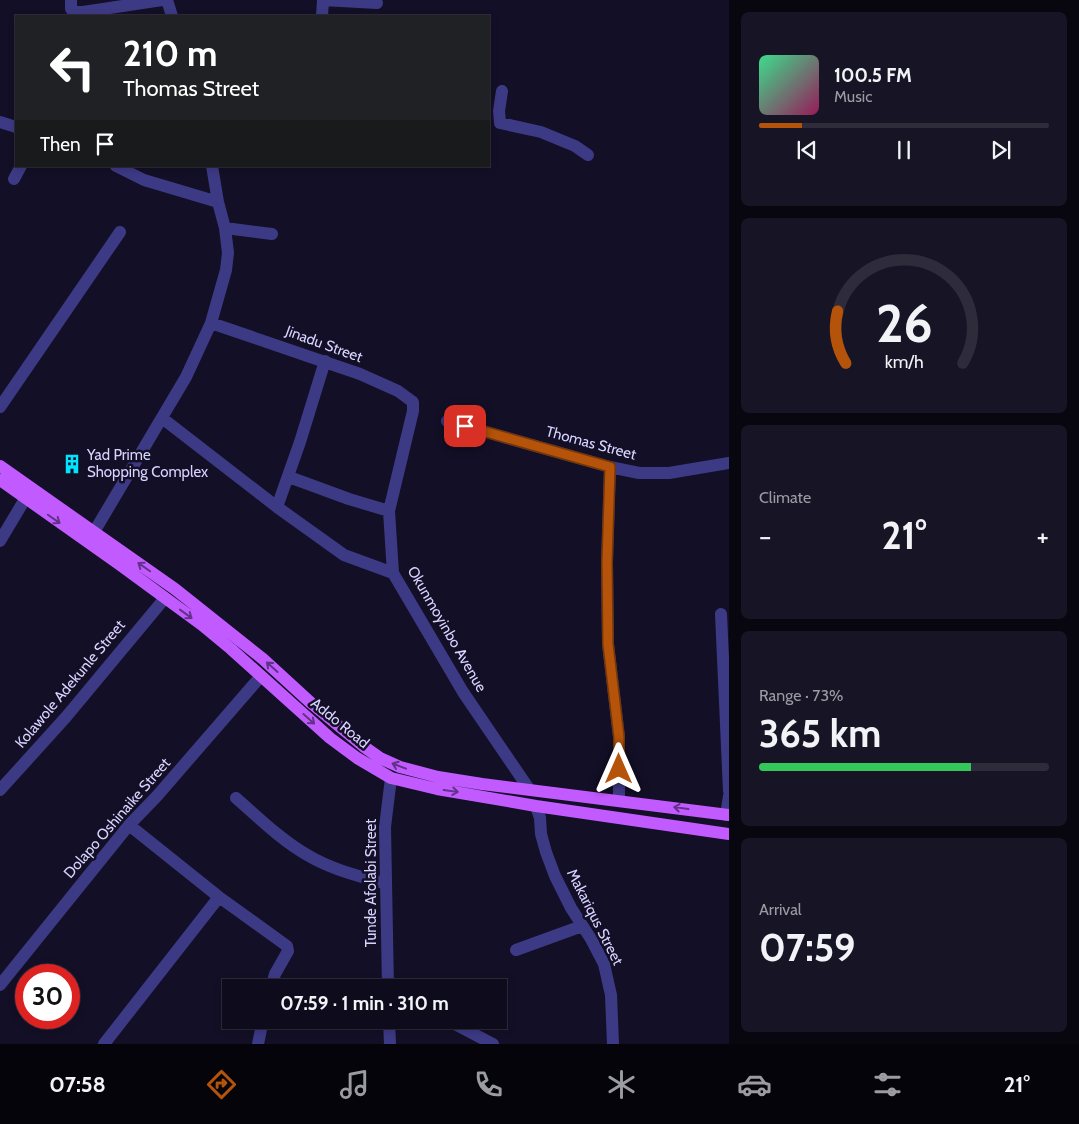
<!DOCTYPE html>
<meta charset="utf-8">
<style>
body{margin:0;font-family:Cabin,sans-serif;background:#171425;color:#f1f3f6;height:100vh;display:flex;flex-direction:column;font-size:19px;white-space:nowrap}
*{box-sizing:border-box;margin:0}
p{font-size:16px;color:#9b9ba3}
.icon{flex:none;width:28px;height:28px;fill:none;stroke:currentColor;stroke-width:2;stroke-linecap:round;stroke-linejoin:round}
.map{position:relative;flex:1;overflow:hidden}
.details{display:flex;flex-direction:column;gap:12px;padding:12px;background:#08060f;width:350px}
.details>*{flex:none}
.banner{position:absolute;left:15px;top:15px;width:475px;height:152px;border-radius:0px;box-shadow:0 2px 8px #0003,0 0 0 1px #2e2b3b;background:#202124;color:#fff;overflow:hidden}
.speed{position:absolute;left:15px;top:964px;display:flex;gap:10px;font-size:25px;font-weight:700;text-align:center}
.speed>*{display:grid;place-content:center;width:65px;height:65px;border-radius:50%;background:#0e0b1c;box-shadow:0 2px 8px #0003,0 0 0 1px #2e2b3b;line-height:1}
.speed .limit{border:8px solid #d22;background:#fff;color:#111}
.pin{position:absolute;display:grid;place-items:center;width:42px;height:42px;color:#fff;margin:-21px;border-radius:10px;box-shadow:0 2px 8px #0006}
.me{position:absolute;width:55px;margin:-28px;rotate:0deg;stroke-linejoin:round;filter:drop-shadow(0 0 4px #0008)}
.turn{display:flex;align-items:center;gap:18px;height:105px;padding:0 25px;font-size:22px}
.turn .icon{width:65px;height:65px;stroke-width:2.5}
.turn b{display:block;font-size:35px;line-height:42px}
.then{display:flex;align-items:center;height:48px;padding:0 25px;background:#0003;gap:10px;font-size:19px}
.big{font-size:38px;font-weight:700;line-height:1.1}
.details .widget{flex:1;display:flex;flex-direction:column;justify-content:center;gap:8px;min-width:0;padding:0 18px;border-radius:8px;background:#171425}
.details .dial{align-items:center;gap:0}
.dial svg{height:130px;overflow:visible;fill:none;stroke:#2e2b3b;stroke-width:7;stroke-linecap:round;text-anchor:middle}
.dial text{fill:#f1f3f6;stroke:none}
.song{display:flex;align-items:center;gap:15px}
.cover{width:60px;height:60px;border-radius:8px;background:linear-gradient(135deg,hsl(150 70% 55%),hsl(330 70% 35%))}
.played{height:5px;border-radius:2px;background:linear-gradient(90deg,#b45309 15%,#2e2b3b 15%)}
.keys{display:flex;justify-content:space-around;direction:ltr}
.heat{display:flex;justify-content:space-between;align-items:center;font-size:28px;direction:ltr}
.charge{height:8px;border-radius:4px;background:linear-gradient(90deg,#34c759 73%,#2e2b3b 0)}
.trip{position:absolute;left:222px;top:979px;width:285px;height:50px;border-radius:0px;background:#0e0b1c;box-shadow:0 2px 8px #0003,0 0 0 1px #2e2b3b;font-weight:700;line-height:50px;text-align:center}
.menu{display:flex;height:80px;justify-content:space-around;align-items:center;background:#06040b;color:#9b9ba3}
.menu .icon{width:35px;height:35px}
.menu .selected{color:#b45309}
.menu b{font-size:22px;color:#f1f3f6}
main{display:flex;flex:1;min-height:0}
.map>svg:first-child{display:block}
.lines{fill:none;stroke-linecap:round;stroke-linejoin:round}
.minor{stroke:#3d3a85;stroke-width:12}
.major{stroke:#c25bff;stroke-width:12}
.oneway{stroke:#623188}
.route-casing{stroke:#753606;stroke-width:12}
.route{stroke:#b45309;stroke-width:9}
.labels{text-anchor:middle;stroke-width:5;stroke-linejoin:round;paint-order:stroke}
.street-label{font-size:15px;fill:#d9d4ff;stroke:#130f26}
.poi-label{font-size:15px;fill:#d9d4ff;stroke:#130f26;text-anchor:start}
</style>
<main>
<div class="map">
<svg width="729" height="1044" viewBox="0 0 729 1044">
<rect width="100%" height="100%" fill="#130f26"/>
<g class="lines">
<path class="minor" d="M71 0V9L76 12H83L162 0
M167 0 172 16
M323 0 377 3
M322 16 323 0
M502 91 499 111 500 123 541 132 575 146 588 155
M0 122 16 127
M116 166 144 180 218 202
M14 179 21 166
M225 228 272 234
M211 323 360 374 398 391 413 402V411L389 511 393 573 463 692 529 789
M0 407 120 232
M162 418 277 507 344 555 393 573
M447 421 610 467 639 473H669L729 463
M610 467 607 563 608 644 619 737V800
M289 477 349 499 389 511
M277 507 300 442 325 361
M94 532 186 377 211 323 226 270 228 253 225 228 218 202 212 166
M0 541 31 489
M721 614 729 791
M0 790 66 717 165 598
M236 798C259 818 282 841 309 856 333 870 360 876 386 884
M536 806 540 818 541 834 546 852 555 876 571 908 591 939 604 964 611 995 613 1044
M726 815 729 796
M129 825 219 897 287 946 288 951 275 974 271 988
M516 950 582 926
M0 985 129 825 157 796 261 676
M388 988 385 827 391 778
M389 1020 390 1044
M447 1020 493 1044
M104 1044 219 897
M258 1044 263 1020"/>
<path class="major" d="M0 466 175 589 263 659 311 703 363 746 380 758 400 767 438 777 482 784 729 815
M0 480 119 564 202 625 231 649 330 738 357 758 391 778 437 789 536 806 729 834"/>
</g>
<defs><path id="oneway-shaft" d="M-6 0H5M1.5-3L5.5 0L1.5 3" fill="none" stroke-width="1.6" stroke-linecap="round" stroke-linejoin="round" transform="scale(1.25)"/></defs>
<g class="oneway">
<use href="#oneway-shaft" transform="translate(54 519) rotate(35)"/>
<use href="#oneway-shaft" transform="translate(144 567) rotate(-145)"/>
<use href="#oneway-shaft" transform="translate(186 614) rotate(36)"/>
<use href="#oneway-shaft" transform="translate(272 667) rotate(-138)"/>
<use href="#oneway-shaft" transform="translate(309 719) rotate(42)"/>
<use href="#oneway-shaft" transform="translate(399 766) rotate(-159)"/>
<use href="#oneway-shaft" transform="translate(451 791) rotate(8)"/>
<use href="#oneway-shaft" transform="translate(681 808) rotate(-172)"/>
</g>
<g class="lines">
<defs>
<path id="route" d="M465 426 610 467 607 563 608 644 619 737V769"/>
</defs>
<use href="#route" class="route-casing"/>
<use href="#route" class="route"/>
</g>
<defs>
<symbol id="building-bare" viewBox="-9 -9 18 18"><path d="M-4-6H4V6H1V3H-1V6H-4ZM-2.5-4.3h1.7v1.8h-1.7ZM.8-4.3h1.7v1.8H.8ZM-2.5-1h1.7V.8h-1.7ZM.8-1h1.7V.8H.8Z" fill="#00e5ff" stroke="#130f26" stroke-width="2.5" paint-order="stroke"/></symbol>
</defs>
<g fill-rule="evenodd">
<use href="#building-bare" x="58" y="450" width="28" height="28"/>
</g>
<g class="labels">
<g class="street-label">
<text transform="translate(324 344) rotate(20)" y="5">Jinadu Street</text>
<text transform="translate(591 443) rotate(15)" y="5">Thomas Street</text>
<text transform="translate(447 629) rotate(60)" y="5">Okunmoyinbo Avenue</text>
<text transform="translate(70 684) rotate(-50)" y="5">Kolawole Adekunle Street</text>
<text transform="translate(340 723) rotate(39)" y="5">Addo Road</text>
<text transform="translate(117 818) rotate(-49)" y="5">Dolapo Oshinaike Street</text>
<text transform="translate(371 883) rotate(-90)" y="5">Tunde Afolabi Street</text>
<text transform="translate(595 917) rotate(63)" y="5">Makariqus Street</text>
</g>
<g class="poi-label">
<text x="87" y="460">Yad Prime<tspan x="87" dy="17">Shopping Complex</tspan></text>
</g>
</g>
</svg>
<div class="speed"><div class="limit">30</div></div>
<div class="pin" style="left:465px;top:426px;background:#d93025"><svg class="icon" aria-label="arrive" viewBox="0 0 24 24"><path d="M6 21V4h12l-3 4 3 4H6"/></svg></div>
<svg class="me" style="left:619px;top:769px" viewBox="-20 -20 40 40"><path d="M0-17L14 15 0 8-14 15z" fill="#b45309" stroke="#fff" stroke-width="4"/></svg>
<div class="trip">07:59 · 1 min · 310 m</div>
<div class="banner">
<div class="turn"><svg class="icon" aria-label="left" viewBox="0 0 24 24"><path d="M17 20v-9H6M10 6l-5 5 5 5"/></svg><div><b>210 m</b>Thomas Street</div></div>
<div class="then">Then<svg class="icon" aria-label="arrive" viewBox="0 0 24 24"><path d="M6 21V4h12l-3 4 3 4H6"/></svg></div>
</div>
</div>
<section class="details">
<div class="widget">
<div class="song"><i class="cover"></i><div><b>100.5 FM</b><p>Music</p></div></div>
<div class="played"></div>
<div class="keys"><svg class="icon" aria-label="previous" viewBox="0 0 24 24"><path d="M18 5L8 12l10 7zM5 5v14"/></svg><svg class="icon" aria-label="pause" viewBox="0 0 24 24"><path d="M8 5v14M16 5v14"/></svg><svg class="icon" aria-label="next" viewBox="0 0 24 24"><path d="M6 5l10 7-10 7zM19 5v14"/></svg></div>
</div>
<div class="widget dial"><svg viewBox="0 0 100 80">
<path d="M14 69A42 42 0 1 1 86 69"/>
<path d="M14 69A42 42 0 0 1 9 37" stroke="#b45309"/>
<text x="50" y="56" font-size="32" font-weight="700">26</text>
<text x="50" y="72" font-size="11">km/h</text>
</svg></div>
<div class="widget"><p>Climate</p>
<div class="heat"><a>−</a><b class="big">21°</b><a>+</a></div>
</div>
<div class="widget"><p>Range · 73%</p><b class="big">365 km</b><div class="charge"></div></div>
<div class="widget"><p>Arrival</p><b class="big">07:59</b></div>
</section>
</main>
<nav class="menu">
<b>07:58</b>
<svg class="icon selected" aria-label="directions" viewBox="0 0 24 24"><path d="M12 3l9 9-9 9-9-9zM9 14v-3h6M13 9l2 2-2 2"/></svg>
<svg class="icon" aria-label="music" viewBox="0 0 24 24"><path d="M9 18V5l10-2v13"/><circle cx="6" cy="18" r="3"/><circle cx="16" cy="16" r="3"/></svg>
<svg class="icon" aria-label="phone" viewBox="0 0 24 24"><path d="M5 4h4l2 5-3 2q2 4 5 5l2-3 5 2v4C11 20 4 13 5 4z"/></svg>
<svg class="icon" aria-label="climate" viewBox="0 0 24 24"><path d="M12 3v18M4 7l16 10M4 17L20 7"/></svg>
<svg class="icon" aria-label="car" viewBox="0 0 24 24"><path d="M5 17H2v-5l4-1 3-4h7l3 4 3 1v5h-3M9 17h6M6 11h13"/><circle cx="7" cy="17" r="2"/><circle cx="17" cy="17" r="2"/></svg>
<svg class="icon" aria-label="filters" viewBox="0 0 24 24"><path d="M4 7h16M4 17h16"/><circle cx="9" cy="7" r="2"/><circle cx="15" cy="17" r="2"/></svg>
<b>21°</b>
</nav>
